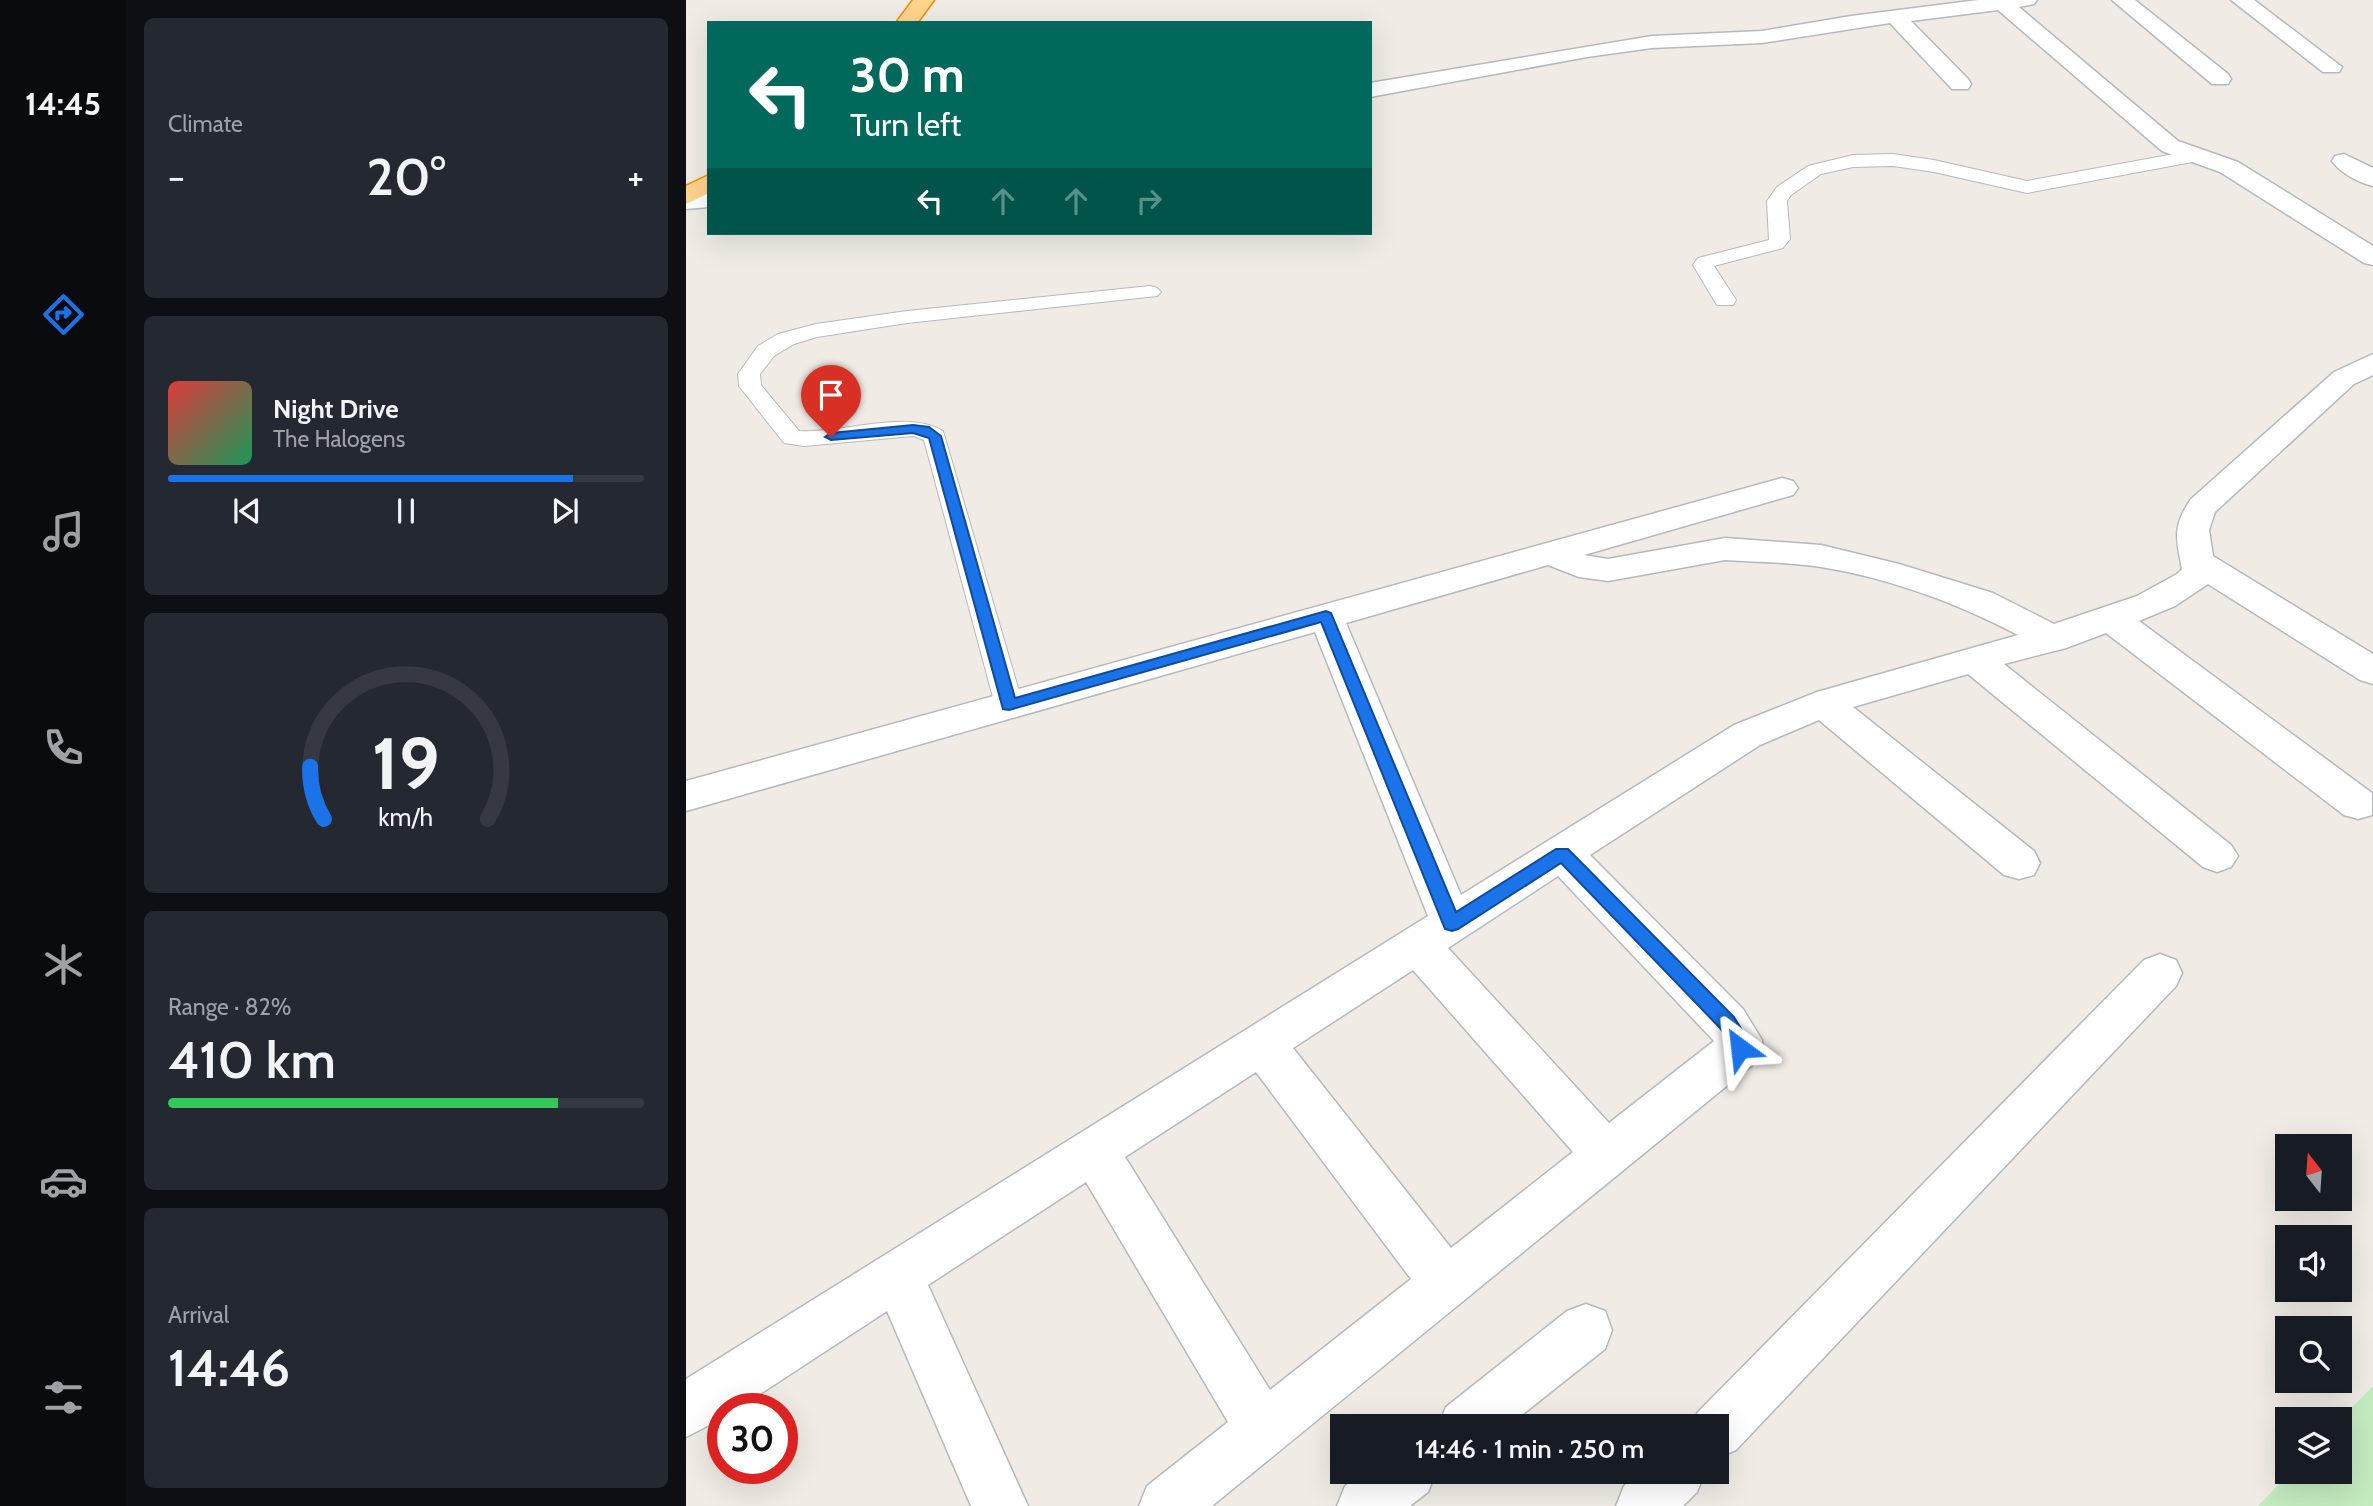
<!DOCTYPE html>
<meta charset="utf-8">
<style>
body{margin:0;font-family:Cabin,sans-serif;background:#242831;color:#f1f3f6;height:100vh;display:flex;flex-direction:column;font-size:26px;white-space:nowrap}
*{box-sizing:border-box;margin:0}
p{font-size:23px;color:#9ea1a6}
.icon{flex:none;width:38px;height:38px;fill:none;stroke:currentColor;stroke-width:2;stroke-linecap:round;stroke-linejoin:round}
.map{position:relative;flex:1;overflow:hidden}
.sheet{display:flex;flex-direction:column;gap:18px;padding:18px;background:#0d0f14;width:560px}
.sheet>*{flex:none}
.top-card{position:absolute;left:21px;top:21px;width:665px;height:214px;border-radius:0px;box-shadow:0 7px 28px #0002;background:#00695c;color:#fff;overflow:hidden}
.needle{width:46px;rotate:343deg}
.buttons{position:absolute;left:1589px;top:1134px;display:grid;gap:14px}
.buttons a{display:grid;place-items:center;width:77px;height:77px;border-radius:0px;background:#171b24;box-shadow:0 7px 28px #0002;font-size:35px}
.speed{position:absolute;left:21px;top:1393px;display:flex;gap:14px;font-size:35px;font-weight:700;text-align:center}
.speed>*{display:grid;place-content:center;width:91px;height:91px;border-radius:50%;background:#171b24;box-shadow:0 7px 28px #0002;line-height:1}
.speed .limit{border:10px solid #d22;background:#fff;color:#111}
.pin{position:absolute;display:grid;place-items:center;width:60px;height:60px;color:#fff;margin:-72px -30px;border-radius:50% 50% 50% 0;rotate:-45deg;box-shadow:0 0 7px #0007}
.pin .icon{rotate:45deg}
.me{position:absolute;width:77px;margin:-38px;rotate:330deg;stroke-linejoin:round;filter:drop-shadow(0 0 5px #0008)}
.turn{display:flex;align-items:center;gap:24px;height:147px;padding:0 28px;font-size:32px}
.turn .icon{width:91px;height:91px;stroke-width:2.5}
.turn b{display:block;font-size:49px;line-height:60px}
.lanes{display:flex;align-items:center;height:66px;padding:0 28px;background:#0003;justify-content:center;gap:35px;direction:ltr}
.lanes .off{opacity:.35}
.big{font-size:52px;font-weight:600;line-height:1.1}
.sheet .card{flex:1;display:flex;flex-direction:column;justify-content:center;gap:10px;min-width:0;padding:0 24px;border-radius:10px;background:#242831}
.sheet .dial{align-items:center;gap:0}
.dial svg{height:182px;overflow:visible;fill:none;stroke:#363941;stroke-width:7;stroke-linecap:round;text-anchor:middle}
.dial text{fill:#f1f3f6;stroke:none}
.song{display:flex;align-items:center;gap:21px}
.cover{width:84px;height:84px;border-radius:10px;background:linear-gradient(135deg,hsl(0 70% 55%),hsl(150 70% 35%))}
.played{height:7px;border-radius:4px;background:linear-gradient(90deg,#1a73e8 85%,#363941 85%)}
.keys{display:flex;justify-content:space-around;direction:ltr}
.heat{display:flex;justify-content:space-between;align-items:center;font-size:38px;direction:ltr}
.charge{height:10px;border-radius:5px;background:linear-gradient(90deg,#34c759 82%,#363941 0)}
.trip{position:absolute;left:644px;top:1414px;width:399px;height:70px;border-radius:0px;background:#171b24;box-shadow:0 7px 28px #0002;font-weight:600;line-height:70px;text-align:center}
main{display:flex;flex:1;min-height:0}
.tab-bar{display:flex;flex-direction:column;width:126px;justify-content:space-around;align-items:center;background:#090b0e;color:#9ea1a6}
.tab-bar .icon{width:49px;height:49px}
.tab-bar .active{color:#1a73e8}
.tab-bar b{font-size:32px;color:#f1f3f6}
.map>svg:first-child{display:block}
.green{fill:#c4eabf}
.lines{fill:none;stroke-linecap:round;stroke-linejoin:round}
.lane-casing{stroke:#b5b9bd;stroke-width:2}
.street-casing{stroke:#b5b9bd;stroke-width:3}
.highway-casing{stroke:#f58b00;stroke-width:3}
.lane{fill:#fff;fill-rule:evenodd}
.street{fill:#fff;fill-rule:evenodd}
.highway{fill:#ffd48d;fill-rule:evenodd}
.route{fill:#1a73e8;stroke:#114b97;stroke-width:2}
</style>
<main>
<nav class="tab-bar">
<b>14:45</b>
<svg class="icon active" aria-label="directions" viewBox="0 0 24 24"><path d="M12 3l9 9-9 9-9-9zM9 14v-3h6M13 9l2 2-2 2"/></svg>
<svg class="icon" aria-label="music" viewBox="0 0 24 24"><path d="M9 18V5l10-2v13"/><circle cx="6" cy="18" r="3"/><circle cx="16" cy="16" r="3"/></svg>
<svg class="icon" aria-label="phone" viewBox="0 0 24 24"><path d="M5 4h4l2 5-3 2q2 4 5 5l2-3 5 2v4C11 20 4 13 5 4z"/></svg>
<svg class="icon" aria-label="climate" viewBox="0 0 24 24"><path d="M12 3v18M4 7l16 10M4 17L20 7"/></svg>
<svg class="icon" aria-label="car" viewBox="0 0 24 24"><path d="M5 17H2v-5l4-1 3-4h7l3 4 3 1v5h-3M9 17h6M6 11h13"/><circle cx="7" cy="17" r="2"/><circle cx="17" cy="17" r="2"/></svg>
<svg class="icon" aria-label="filters" viewBox="0 0 24 24"><path d="M4 7h16M4 17h16"/><circle cx="9" cy="7" r="2"/><circle cx="15" cy="17" r="2"/></svg>
</nav>
<section class="sheet">
<div class="card"><p>Climate</p>
<div class="heat"><a>−</a><b class="big">20°</b><a>+</a></div>
</div>
<div class="card">
<div class="song"><i class="cover"></i><div><b>Night Drive</b><p>The Halogens</p></div></div>
<div class="played"></div>
<div class="keys"><svg class="icon" aria-label="previous" viewBox="0 0 24 24"><path d="M18 5L8 12l10 7zM5 5v14"/></svg><svg class="icon" aria-label="pause" viewBox="0 0 24 24"><path d="M8 5v14M16 5v14"/></svg><svg class="icon" aria-label="next" viewBox="0 0 24 24"><path d="M6 5l10 7-10 7zM19 5v14"/></svg></div>
</div>
<div class="card dial"><svg viewBox="0 0 100 80">
<path d="M14 69A42 42 0 1 1 86 69"/>
<path d="M14 69A42 42 0 0 1 8 46" stroke="#1a73e8"/>
<text x="50" y="56" font-size="32" font-weight="700">19</text>
<text x="50" y="72" font-size="11">km/h</text>
</svg></div>
<div class="card"><p>Range · 82%</p><b class="big">410 km</b><div class="charge"></div></div>
<div class="card"><p>Arrival</p><b class="big">14:46</b></div>
</section>
<div class="map">
<svg width="1687" height="1506" viewBox="0 0 1687 1506">
<rect width="100%" height="100%" fill="#f0ece5"/>
<path class="green" d="M1687 1386V1506H1572L1605 1472H1654V1420Z"/>
<g class="lines">
<defs>
<path id="lane" d="M1510 150 1517 152 1519 156 1517 160 1341 193 1248 172 1207 166 1167 167 1135 174 1105 195 1101 201 1104 239 1097 248 1028 266 1050 300 1047 305H1031L1007 265 1012 258 1083 240 1081 201 1091 187 1122 166 1167 155 1207 154 1248 160 1341 181Z
M464 286 471 288 475 292 471 296 221 323 131 337 108 344 88 356 74 374 75 385 113 431C156 434 220 409 257 431L337 705 333 712 323 715 313 712 309 705 238 440 227 436 118 446 98 443 53 386 52 374 72 346 92 334 130 324 221 311Z"/>
<path id="street" d="M1292 0H1351L1348 4 1333 7 1492 141 1552 162 1687 246V265L1678 263 1534 172 1476 151 1312 10 1225 21 1282 79 1285 84 1282 89H1266L1204 23 1076 43 966 48 901 57 684 97V83L966 36 1076 31 1165 16Z
M1426 0H1449L1542 74 1545 79 1542 84H1526Z
M1545 0H1568L1656 67 1653 72H1637Z
M1658 154 1687 168V186C1674 183 1654 173 1646 161L1649 156Z
M23 192V207L0 209V193Z
M1687 354V375L1668 384 1529 512 1523 530 1527 556 1687 654V684L1674 680 1522 584 1489 606 1453 621 1686 793V815L1672 819 1658 815 1420 633 1380 648 1318 664 1545 845 1552 856 1545 867 1531 872 1517 867 1282 674 1167 707 1348 851 1354 863 1348 875 1333 879 1318 875 1133 720 1074 745 904 855 1057 1009 1076 1040 1077 1048 1070 1062 526 1506H453L461 1486 542 1422 400 1182 242 1285 342 1506H285L201 1311 51 1409H37V1418L0 1437V1379L742 916 629 632 0 811V781L1096 478 1107 481 1112 488 1107 495 898 555 922 559 1039 538 1135 545 1213 564 1307 593 1368 624 1451 596 1491 574 1496 569C1490 538 1486 527 1505 499L1648 372ZM1039 560C1071 562 1104 562 1135 567 1203 578 1271 603 1332 635L1131 692 1048 725 775 895 660 623 862 565 893 577 922 581ZM872 876 1028 1041 923 1123 762 948ZM727 970 887 1152 765 1248 607 1048ZM570 1072 725 1279 584 1390 439 1157Z
M1474 954 1490 960 1496 973 1490 986 1050 1450 1031 1458V1426H1005L1012 1412 1458 960Z
M900 1304 919 1311 926 1330 919 1349 822 1426H752L760 1407 881 1311Z
M677 1472H750L742 1492 724 1506H651L659 1486Z
M952 1472H1019L1011 1492 997 1506H930L938 1486Z"/>
<path id="highway" d="M227 0H248L231 23H210Z
M23 175V193L0 204V186Z"/>
</defs>
<use href="#lane" class="lane-casing"/>
<use href="#street" class="street-casing"/>
<use href="#highway" class="highway-casing"/>
<use href="#lane" class="lane"/>
<use href="#street" class="street"/>
<use href="#highway" class="highway"/>
</g>
<path class="route" d="M227 425 243 427 255 436 329 698 640 611 645 613 770 912 870 849H882L1048 1017 1062 1040 1060 1054 1054 1056 1047 1054 1044 1042 1034 1028 875 863 772 929 766 931 759 929 635 622 323 710 317 709 243 438 227 433 145 440 139 437 145 433Z"/>
</svg>
<div class="buttons">
<a><svg class="needle" viewBox="-14 -14 28 28"><path d="M0-13l5 13h-10z" fill="#e53935"/><path d="M0 13l5-13h-10z" fill="#9ea1a6"/></svg></a>
<a><svg class="icon" aria-label="sound" viewBox="0 0 24 24"><path d="M4 9h4l5-4v14l-5-4H4zM17 9q2 3 0 6"/></svg></a>
<a><svg class="icon" aria-label="search" viewBox="0 0 24 24"><circle cx="10" cy="10" r="6"/><path d="M15 15l6 6"/></svg></a>
<a><svg class="icon" aria-label="layers" viewBox="0 0 24 24"><path d="M12 4l9 5-9 5-9-5zM3 14l9 5 9-5"/></svg></a>
</div>
<div class="speed"><div class="limit">30</div></div>
<div class="pin" style="left:145px;top:437px;background:#d93025"><svg class="icon" aria-label="arrive" viewBox="0 0 24 24"><path d="M6 21V4h12l-3 4 3 4H6"/></svg></div>
<svg class="me" style="left:1054px;top:1048px" viewBox="-20 -20 40 40"><path d="M0-17L14 15 0 8-14 15z" fill="#1a73e8" stroke="#fff" stroke-width="4"/></svg>
<div class="trip">14:46 · 1 min · 250 m</div>
<div class="top-card">
<div class="turn"><svg class="icon" aria-label="left" viewBox="0 0 24 24"><path d="M17 20v-9H6M10 6l-5 5 5 5"/></svg><div><b>30 m</b>Turn left</div></div>
<div class="lanes"><svg class="icon" aria-label="left" viewBox="0 0 24 24"><path d="M17 20v-9H6M10 6l-5 5 5 5"/></svg><svg class="icon off" aria-label="ahead" viewBox="0 0 24 24"><path d="M12 20V5M6 11l6-6 6 6"/></svg><svg class="icon off" aria-label="ahead" viewBox="0 0 24 24"><path d="M12 20V5M6 11l6-6 6 6"/></svg><svg class="icon off" aria-label="right" viewBox="0 0 24 24"><path d="M7 20v-9h11M14 6l5 5-5 5"/></svg></div>
</div>
</div>
</main>
